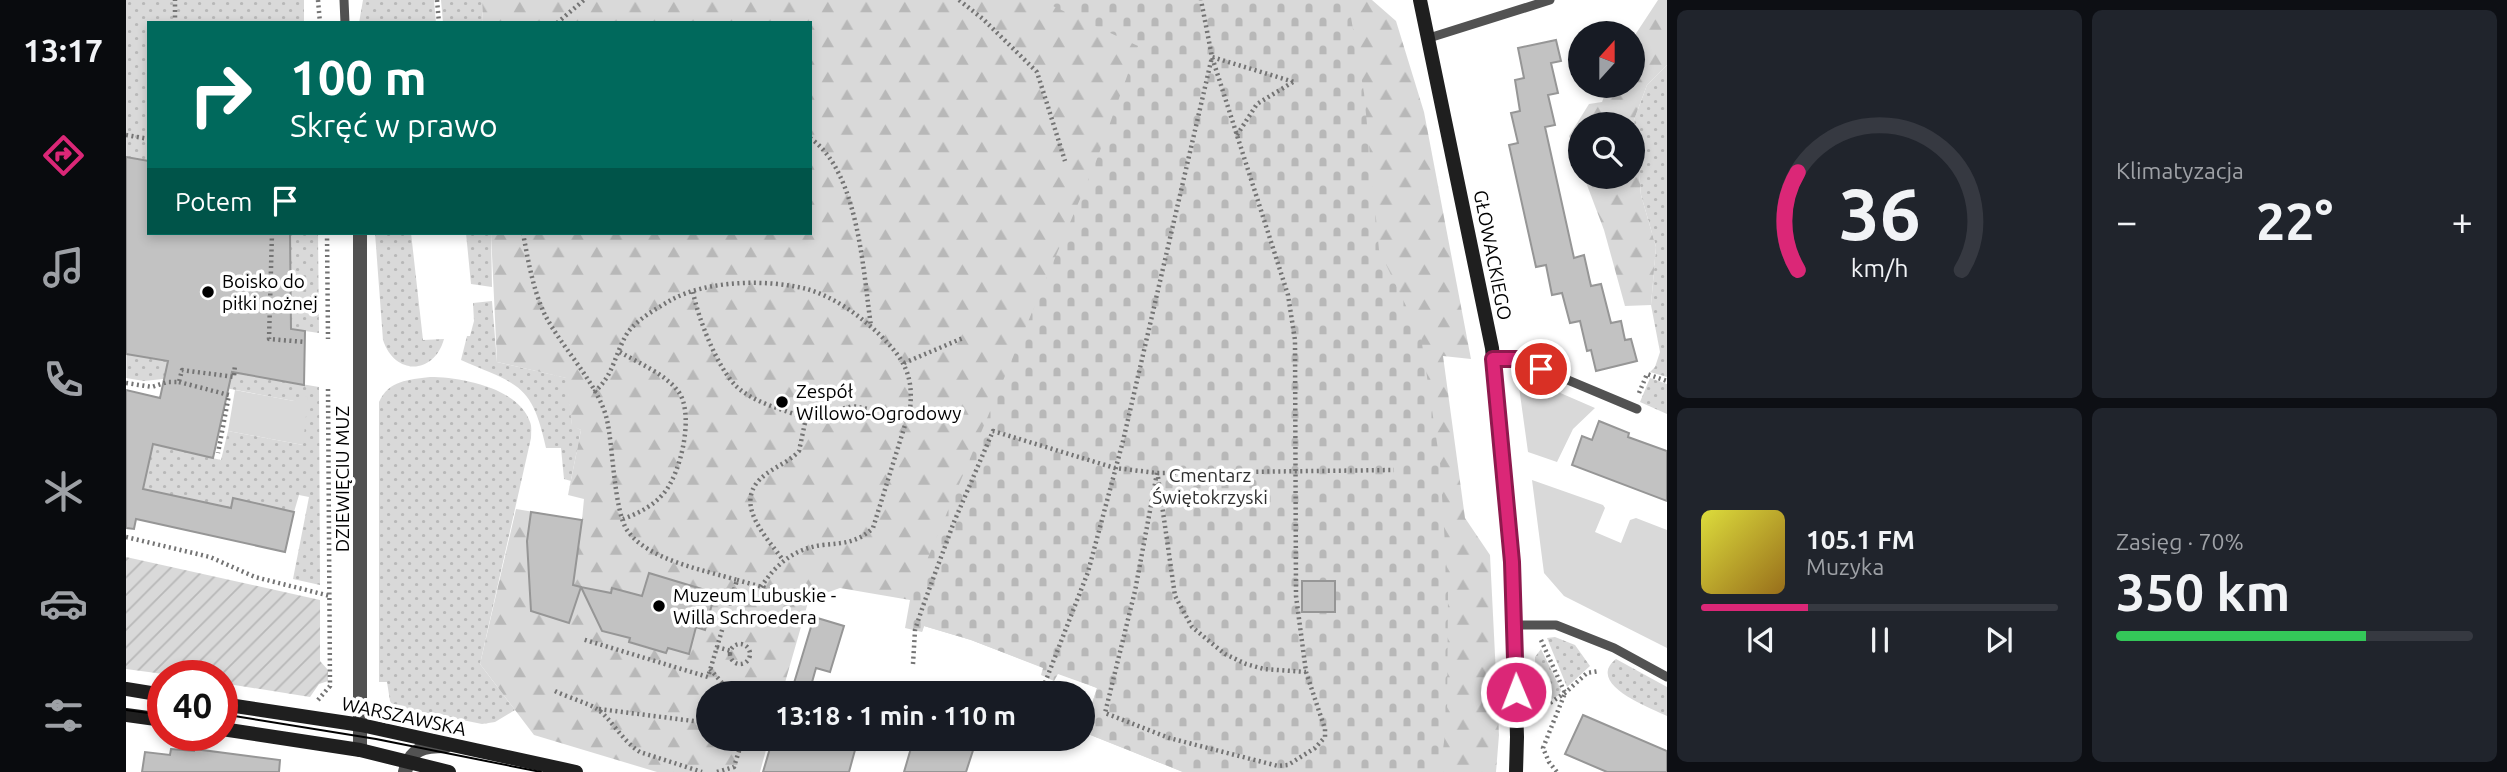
<!DOCTYPE html>
<html lang="pl">
<meta charset="utf-8">
<style>
body{margin:0;font-family:Ubuntu,sans-serif;background:#20242c;color:#f1f3f6;height:100vh;display:flex;flex-direction:column;font-size:26px;white-space:nowrap}
*{box-sizing:border-box;margin:0}
p{font-size:23px;color:#9ea1a6}
.icon{flex:none;width:38px;height:38px;fill:none;stroke:currentColor;stroke-width:2;stroke-linecap:round;stroke-linejoin:round}
.map{position:relative;flex:1;overflow:hidden}
.panel{display:flex;flex-direction:column;gap:10px;padding:10px;background:#0d0f14;width:840px}
.panel>*{flex:none}
.hud{position:absolute;left:21px;top:21px;width:665px;height:214px;border-radius:0px;box-shadow:0 4px 10px #0003;background:#00695c;color:#fff;overflow:hidden}
.needle{width:46px;rotate:21deg}
.controls{position:absolute;left:1442px;top:21px;display:grid;gap:14px}
.controls a{display:grid;place-items:center;width:77px;height:77px;border-radius:50%;background:#171b24;box-shadow:0 4px 10px #0003;font-size:35px}
.speed{position:absolute;left:21px;top:660px;display:flex;gap:14px;font-size:35px;font-weight:700;text-align:center}
.speed>*{display:grid;place-content:center;width:91px;height:91px;border-radius:50%;background:#171b24;box-shadow:0 4px 10px #0003;line-height:1}
.speed .limit{border:10px solid #d22;background:#fff;color:#111}
.pin{position:absolute;display:grid;place-items:center;width:60px;height:60px;color:#fff;margin:-30px;border:4px solid #fff;border-radius:50%;box-shadow:0 2px 7px #0007}
.me{position:absolute;width:77px;margin:-38px;rotate:359deg;stroke-linejoin:round;filter:drop-shadow(0 0 5px #0008)}
.turn{display:flex;align-items:center;gap:24px;height:147px;padding:0 28px;font-size:32px}
.turn .icon{width:91px;height:91px;stroke-width:2.5}
.turn b{display:block;font-size:49px;line-height:60px}
.then{display:flex;align-items:center;height:66px;padding:0 28px;background:#0003;gap:14px;font-size:26px}
.big{font-size:52px;font-weight:600;line-height:1.1}
.panel .card{flex:1;display:flex;flex-direction:column;justify-content:center;gap:10px;min-width:0;padding:0 24px;border-radius:10px;background:#20242c}
.panel .dial{align-items:center;gap:0}
.dial svg{height:182px;overflow:visible;fill:none;stroke:#363941;stroke-width:7;stroke-linecap:round;text-anchor:middle}
.dial text{fill:#f1f3f6;stroke:none}
.song{display:flex;align-items:center;gap:21px}
.cover{width:84px;height:84px;border-radius:10px;background:linear-gradient(135deg,hsl(60 70% 55%),hsl(40 70% 35%))}
.played{height:7px;border-radius:4px;background:linear-gradient(90deg,#db2777 30%,#363941 30%)}
.keys{display:flex;justify-content:space-around;direction:ltr}
.heat{display:flex;justify-content:space-between;align-items:center;font-size:38px;direction:ltr}
.charge{height:10px;border-radius:5px;background:linear-gradient(90deg,#34c759 70%,#363941 0)}
.panel .tiles{flex:1;display:grid;gap:10px;grid-template-columns:repeat(2,1fr)}
.trip{position:absolute;left:570px;top:681px;width:399px;height:70px;border-radius:35px;background:#171b24;box-shadow:0 4px 10px #0003;font-weight:600;line-height:70px;text-align:center}
main{display:flex;flex:1;min-height:0}
.dock{display:flex;flex-direction:column;width:126px;justify-content:space-around;align-items:center;background:#090b0e;color:#9ea1a6}
.dock .icon{width:49px;height:49px}
.dock .on{color:#db2777}
.dock b{font-size:32px;color:#f1f3f6}
.map>svg:first-child{display:block}
.grass{fill:url(#grass-dots)}
.forest{fill:url(#forest-firs)}
.cemetery{fill:url(#cemetery-stones)}
.park{fill:#d9d9d9}
.garden{fill:url(#garden-furrows)}
.building{fill:#c2c2c2;stroke:#969696;stroke-width:2}
.lines{fill:none;stroke-linecap:round;stroke-linejoin:round}
.path{stroke:#747474;stroke-width:4.5;stroke-dasharray:2 3.5;stroke-linecap:butt}
.lane{stroke:#525252;stroke-width:9}
.street{stroke:#525252;stroke-width:14}
.secondary{stroke:#1f1f1f;stroke-width:14}
.tram{stroke:#000;stroke-width:2}
.route-casing{stroke:#8e194d;stroke-width:18}
.route{stroke:#db2777;stroke-width:12}
.poi-dot{fill:#000;stroke:#fff;stroke-width:2.5}
.labels{text-anchor:middle;stroke-width:7;stroke-linejoin:round;paint-order:stroke}
.street-label{font-size:19px;fill:#000;stroke:#fff}
.poi-label{font-size:19px;fill:#000;stroke:#fff;text-anchor:start}
.park-label{font-size:19px;fill:#303030;stroke:#fff}
</style>
<main>
<nav class="dock">
<b>13:17</b>
<svg class="icon on" aria-label="directions" viewBox="0 0 24 24"><path d="M12 3l9 9-9 9-9-9zM9 14v-3h6M13 9l2 2-2 2"/></svg>
<svg class="icon" aria-label="music" viewBox="0 0 24 24"><path d="M9 18V5l10-2v13"/><circle cx="6" cy="18" r="3"/><circle cx="16" cy="16" r="3"/></svg>
<svg class="icon" aria-label="phone" viewBox="0 0 24 24"><path d="M5 4h4l2 5-3 2q2 4 5 5l2-3 5 2v4C11 20 4 13 5 4z"/></svg>
<svg class="icon" aria-label="climate" viewBox="0 0 24 24"><path d="M12 3v18M4 7l16 10M4 17L20 7"/></svg>
<svg class="icon" aria-label="car" viewBox="0 0 24 24"><path d="M5 17H2v-5l4-1 3-4h7l3 4 3 1v5h-3M9 17h6M6 11h13"/><circle cx="7" cy="17" r="2"/><circle cx="17" cy="17" r="2"/></svg>
<svg class="icon" aria-label="filters" viewBox="0 0 24 24"><path d="M4 7h16M4 17h16"/><circle cx="9" cy="7" r="2"/><circle cx="15" cy="17" r="2"/></svg>
</nav>
<div class="map">
<svg width="1541" height="772" viewBox="0 0 1541 772">
<defs>
<pattern id="grass-dots" width="8" height="8" patternUnits="userSpaceOnUse" patternTransform="scale(1.75)"><rect width="8" height="8" fill="#d9d9d9"/><path d="M2 2h.1M6 6h.1" fill="none" stroke="#b8b8b8" stroke-width="1.8" stroke-linecap="round"/></pattern>
<pattern id="forest-firs" width="22" height="20" patternUnits="userSpaceOnUse" patternTransform="scale(1.75)"><rect width="22" height="20" fill="#d9d9d9"/><path d="M5 1l3.5 6h-7zM16 11l3.5 6h-7z" fill="#b8b8b8"/></pattern>
<pattern id="cemetery-stones" width="16" height="16" patternUnits="userSpaceOnUse" patternTransform="scale(1.75)"><rect width="16" height="16" fill="#d9d9d9"/><path d="M2 7V4a2 2 0 0 1 4 0v3zM10 15v-3a2 2 0 0 1 4 0v3z" fill="#b8b8b8"/></pattern>
<pattern id="garden-furrows" width="10" height="10" patternUnits="userSpaceOnUse" patternTransform="scale(1.75)"><rect width="10" height="10" fill="#d9d9d9"/><path d="M-1 1l2-2M0 10L10 0M9 11l2-2" fill="none" stroke="#b8b8b8"/></pattern>
</defs>
<rect width="100%" height="100%" fill="#fff"/>
<path class="grass" d="M0 0H178V23H23V161L0 157Z
M237 0H308L310 23H233Z
M315 0H356L357 23H317Z
M1541 65V377L1524 372 1529 367 1534 352 1525 305 1530 247 1515 195 1508 120 1521 85Z
M165 233H192L193 333 165 329Z
M249 233H285L297 340 318 339C308 375 269 376 257 340Z
M340 233H365L366 287 345 284Z
M366 301 371 362 441 378 446 425 455 430 442 495 445 481 438 479 435 448H420C406 383 392 385 335 360L341 336H344L348 321 347 303Z
M0 354 193 387 194 585 167 579 183 497 173 495 168 512 108 498 105 508 17 489 27 444 95 460 102 431 177 445 168 401 46 378 18 381 0 378Z
M304 377C335 377 393 388 404 422 406 426 405 433 405 438L354 664 389 710 369 722 356 724 267 706 264 701 261 682H253V402C263 380 282 380 304 377Z
M1524 378 1541 384V414L1514 402Z
M1429 637 1449 645 1464 666 1441 687 1421 638Z
M1415 649 1435 690 1433 695 1410 709 1409 657Z
M1490 659 1541 687V716C1523 707 1459 684 1490 659Z"/>
<path class="forest" d="M356 0H1246L1270 21 1298 112 1345 359 1317 356 1339 518 1364 555 1373 735 1370 772H1057L957 732 971 688 845 640 798 626 796 632 784 600 714 588 683 599 656 693H583V738L643 739 634 772H531L408 735 354 664 390 509 456 520 458 499 442 495 455 430 446 426 440 378 371 362 365 233H684V23H357Z
M1532 0H1541V65L1521 85 1508 120 1515 195 1530 247 1525 305 1499 306 1478 230 1458 177H1507V124H1454V166L1443 136 1463 104 1476 102 1482 86H1507V38Z"/>
<path class="cemetery" d="M914 0H1222L1238 93 1253 250 1295 337 1314 463 1322 594 1321 719 1314 772H1057L957 732 971 688 932 674 928 681 915 675 917 668 845 640 798 626 796 632 779 628 784 600 971 159 1012 46Z"/>
<path class="park" d="M1409 382 1469 408 1447 429 1431 462 1402 452 1393 387Z
M109 390 168 401 182 396 177 445 102 431Z
M1406 480 1477 505 1479 508 1469 532 1495 543 1504 520 1510 518 1541 530V648L1438 596 1418 573Z"/>
<path class="garden" d="M0 557 194 600V661L202 670V681L193 684 184 697 96 683V676L45 675 0 669Z"/>
<path class="building" d="M1430 40 1435 61 1425 63 1432 93 1422 95 1429 125 1419 127 1448 258 1458 255 1465 286 1475 284 1485 323 1495 321 1499 340 1505 339 1511 361 1470 371 1465 350 1461 351 1454 321 1444 323 1436 293 1426 295 1420 265 1410 267 1383 145 1392 143 1385 113 1394 111 1389 80 1398 78 1392 48Z
M0 157 23 161V233H164L165 329 179 331 178 385 106 372 87 458 27 444 17 489 105 508 107 498 168 512 159 552 10 519 8 529 0 528V390L34 398 42 361 0 354Z
M1473 421 1503 433 1502 437 1541 451V501L1446 465 1456 436 1466 440Z
M405 512 456 520 447 585 455 587 443 623 405 611 401 541Z
M523 573 589 593 579 630 570 627 563 654 542 648 540 653 503 642 504 638 476 631 455 587 485 593 486 588 516 596Z
M1176 581H1209V612H1176Z
M688 617 718 626 704 672 690 668 683 693H665Z
M1457 715 1541 751V772H1481L1439 754Z
M647 738H690L729 750 723 772H637Z
M788 738H851L840 772H778Z
M45 749 68 751V749L154 760 153 772H16L19 752 44 755Z"/>
<g class="lines">
<path class="path" d="M192 0 194 23
M311 0 313 23
M833 0 857 19 911 72 939 161
M49 23V0
M431 23 458 0
M0 135 23 139
M1111 135 1131 104 1167 82
M684 138C733 172 737 272 745 326
M146 233 143 339 179 342
M201 233 202 339
M397 233C402 260 407 290 419 315 436 348 473 385 481 420 487 446 488 510 501 530 521 560 578 570 611 580L582 677 456 639
M567 292C572 318 591 367 610 386 628 403 658 410 680 418L673 451C664 461 651 466 640 474 604 501 639 535 657 560
M494 352C512 363 538 373 552 391 569 413 555 473 538 493 527 506 513 513 497 519
M778 363 837 338
M53 382 103 395 92 453
M0 383 26 387 41 382H53L56 370 108 377 109 364
M468 392C488 376 489 352 502 332 513 318 530 309 545 300 581 280 641 279 681 289 708 297 733 315 753 334 777 358 788 374 784 409L747 528C731 543 717 543 697 545 669 548 650 564 635 587
M1513 393 1521 374 1541 381
M680 418 727 406 782 417
M1031 473 1009 591 979 713 1043 738 1152 766 1162 765 1189 748 1199 737V729L1180 672 1170 596 1169 340 1162 295 1086 57 1075 0
M1032 477 1049 596 1066 627 1099 654 1120 664 1138 669 1180 672
M0 537 84 557 129 577 204 596
M611 580 647 590
M1415 640 1439 693 1417 748 1423 762 1431 772
M604 654a10 10 0 1 1 20 0a10 10 0 1 1-20 0Z
M591 647 605 651
M787 664 789 630 797 606 828 522 867 431 989 468 1031 473 1268 470
M584 669 605 693
M429 691C443 698 460 702 471 709 484 717 496 741 514 752L576 772
M915 693 962 572 997 441 1086 57 1168 82
M192 700 204 686 202 388
M473 709 583 723
M1406 715 1439 693 1461 673 1473 671
M591 772 608 767 617 738"/>
<path class="lane" d="M218 0 219 23
M1303 38 1424 0
M1367 359H1392L1511 409
M1389 625H1430L1488 648 1541 677"/>
<path class="street" d="M234 750V233
M279 772C285 748 297 746 320 746"/>
<path class="secondary" d="M1294 0 1366 348 1386 562 1391 737 1390 772
M0 689 37 695
M96 704 235 725 450 772
M0 715 37 720
M96 729 234 750 323 772"/>
<path class="tram" d="M0 710 37 715
M96 714 250 739 415 772"/>
</g>
<g class="lines">
<defs>
<path id="route" d="M1390 692 1386 562 1367 359H1392L1415 369"/>
</defs>
<use href="#route" class="route-casing"/>
<use href="#route" class="route"/>
</g>
<g class="poi-dot">
<circle cx="82" cy="292" r="7"/>
<circle cx="656" cy="402" r="7"/>
<circle cx="533" cy="606" r="7"/>
</g>
<g class="labels">
<g class="street-label">
<text transform="translate(1367 255) rotate(79)" y="7">GŁOWACKIEGO</text>
<text transform="translate(216 479) rotate(-90)" y="7">DZIEWIĘCIU MUZ</text>
<text transform="translate(278 716) rotate(12)" y="7">WARSZAWSKA</text>
</g>
<g class="poi-label">
<text x="96" y="288">Boisko do<tspan x="96" dy="22">piłki nożnej</tspan></text>
<text x="670" y="398">Zespół<tspan x="670" dy="22">Willowo-Ogrodowy</tspan></text>
<text x="547" y="602">Muzeum Lubuskie -<tspan x="547" dy="22">Willa Schroedera</tspan></text>
</g>
<g class="park-label">
<text x="1084" y="482">Cmentarz<tspan x="1084" dy="22">Świętokrzyski</tspan></text>
</g>
</g>
</svg>
<div class="controls">
<a><svg class="needle" viewBox="-14 -14 28 28"><path d="M0-13l5 13h-10z" fill="#e53935"/><path d="M0 13l5-13h-10z" fill="#9ea1a6"/></svg></a>
<a><svg class="icon" aria-label="search" viewBox="0 0 24 24"><circle cx="10" cy="10" r="6"/><path d="M15 15l6 6"/></svg></a>
</div>
<div class="speed"><div class="limit">40</div></div>
<div class="pin" style="left:1415px;top:369px;background:#d93025"><svg class="icon" aria-label="arrive" viewBox="0 0 24 24"><path d="M6 21V4h12l-3 4 3 4H6"/></svg></div>
<svg class="me" style="left:1390px;top:692px" viewBox="-20 -20 40 40"><circle r="17" fill="#db2777" stroke="#fff" stroke-width="3"/><path d="M0-11L8 9 0 5-8 9z" fill="#fff"/></svg>
<div class="trip">13:18 · 1 min · 110 m</div>
<div class="hud">
<div class="turn"><svg class="icon" aria-label="right" viewBox="0 0 24 24"><path d="M7 20v-9h11M14 6l5 5-5 5"/></svg><div><b>100 m</b>Skręć w prawo</div></div>
<div class="then">Potem<svg class="icon" aria-label="arrive" viewBox="0 0 24 24"><path d="M6 21V4h12l-3 4 3 4H6"/></svg></div>
</div>
</div>
<section class="panel">
<div class="tiles">
<div class="card dial"><svg viewBox="0 0 100 80">
<path d="M14 69A42 42 0 1 1 86 69"/>
<path d="M14 69A42 42 0 0 1 14 26" stroke="#db2777"/>
<text x="50" y="56" font-size="32" font-weight="700">36</text>
<text x="50" y="72" font-size="11">km/h</text>
</svg></div>
<div class="card"><p>Klimatyzacja</p>
<div class="heat"><a>−</a><b class="big">22°</b><a>+</a></div>
</div>
<div class="card">
<div class="song"><i class="cover"></i><div><b>105.1 FM</b><p>Muzyka</p></div></div>
<div class="played"></div>
<div class="keys"><svg class="icon" aria-label="previous" viewBox="0 0 24 24"><path d="M18 5L8 12l10 7zM5 5v14"/></svg><svg class="icon" aria-label="pause" viewBox="0 0 24 24"><path d="M8 5v14M16 5v14"/></svg><svg class="icon" aria-label="next" viewBox="0 0 24 24"><path d="M6 5l10 7-10 7zM19 5v14"/></svg></div>
</div>
<div class="card"><p>Zasięg · 70%</p><b class="big">350 km</b><div class="charge"></div></div>
</div>
</section>
</main>
